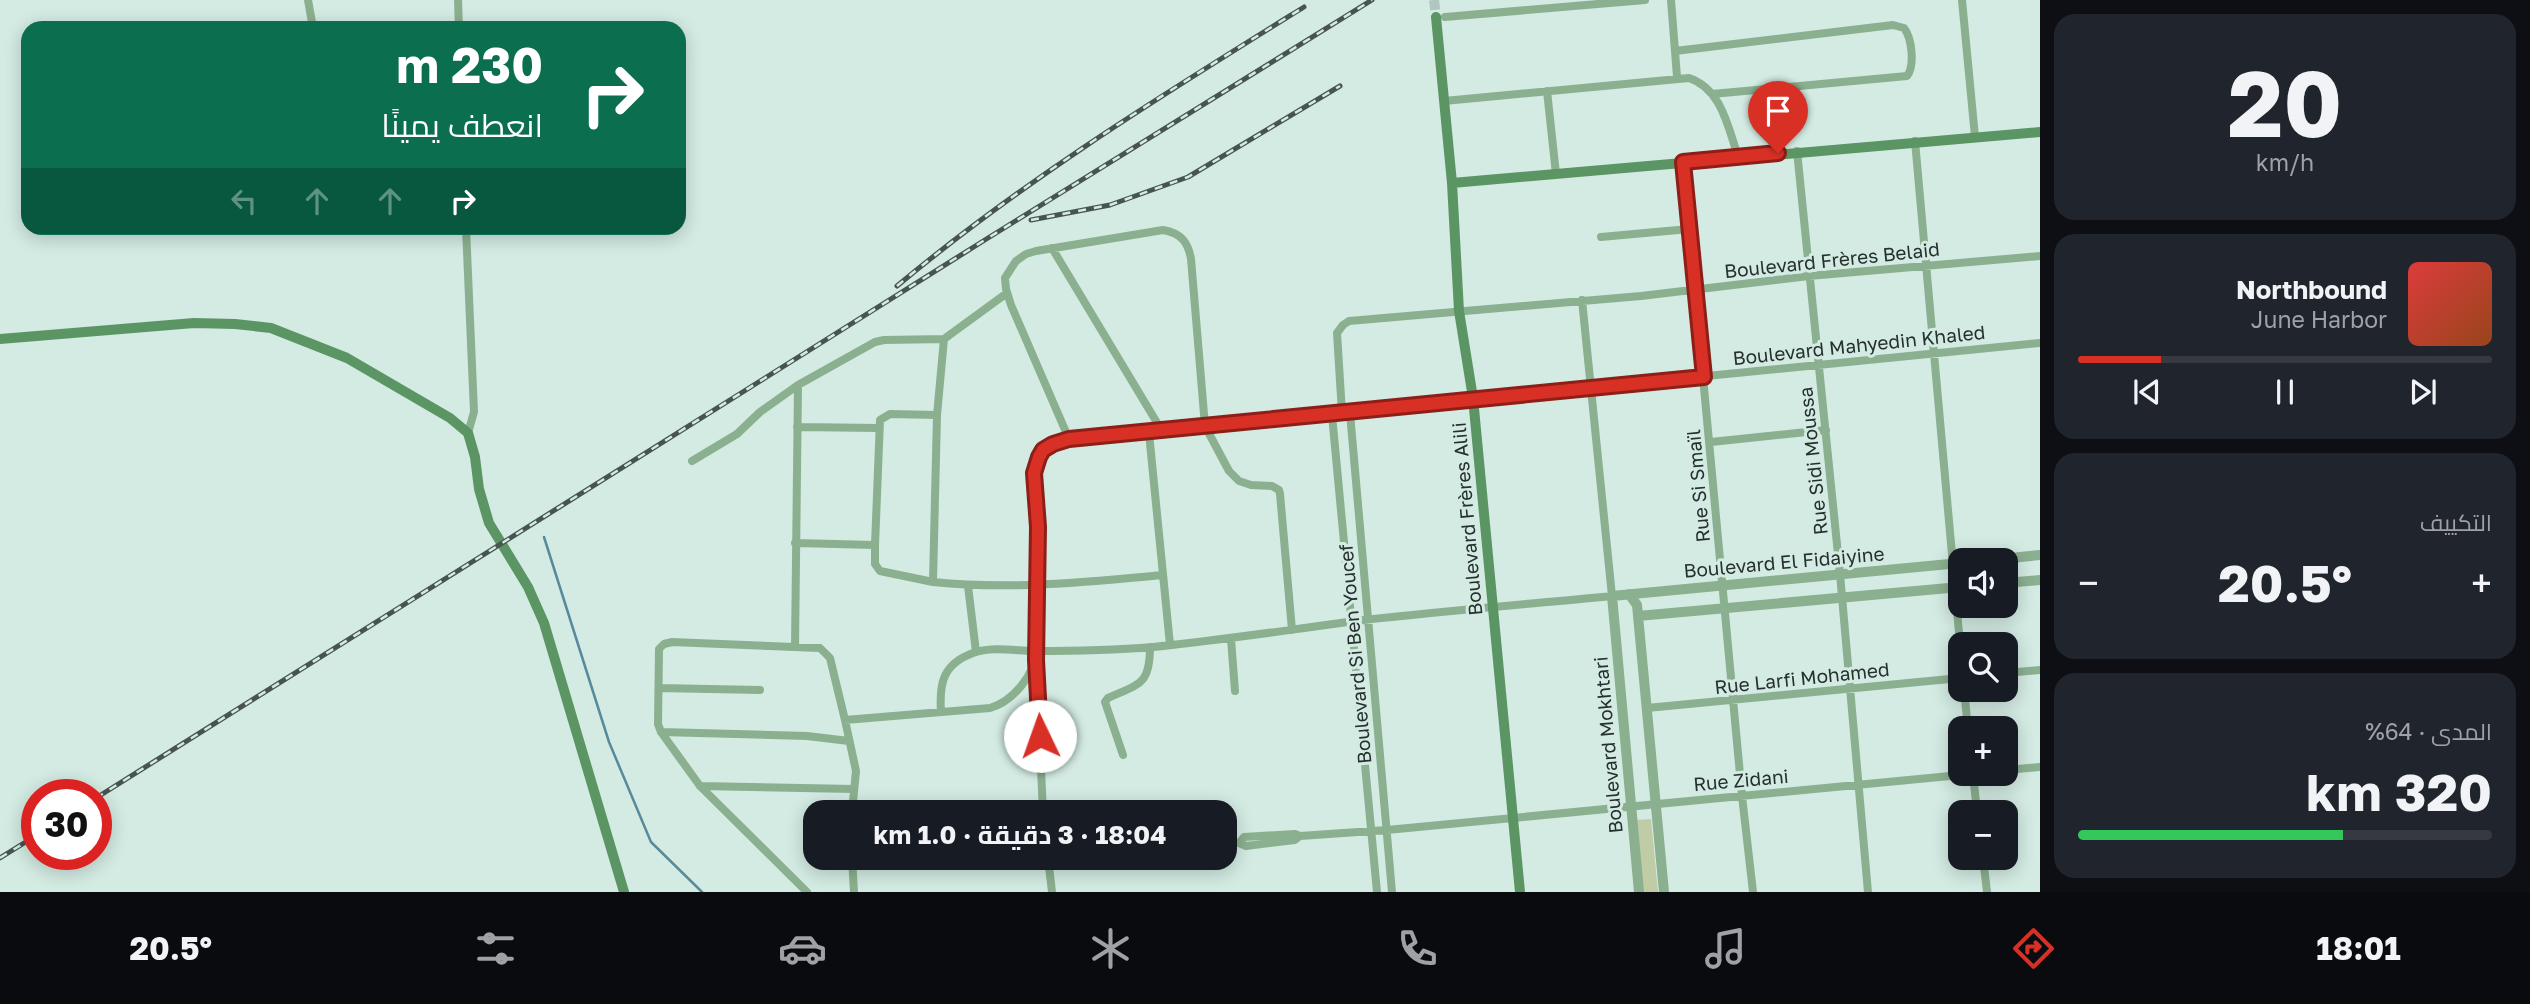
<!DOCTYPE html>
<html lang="ar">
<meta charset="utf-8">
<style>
body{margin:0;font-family:"Golos Text",Cairo,sans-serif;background:#20242c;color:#f1f3f6;direction:rtl;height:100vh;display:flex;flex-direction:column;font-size:26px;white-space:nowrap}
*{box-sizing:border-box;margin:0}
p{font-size:23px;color:#9ea1a6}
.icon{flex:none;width:38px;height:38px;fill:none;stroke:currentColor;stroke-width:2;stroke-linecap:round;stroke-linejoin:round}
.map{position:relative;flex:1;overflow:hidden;direction:ltr}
.panel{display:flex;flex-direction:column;gap:14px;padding:14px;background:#0d0f14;width:490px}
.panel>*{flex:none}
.hud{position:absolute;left:21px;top:21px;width:665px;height:214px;border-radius:21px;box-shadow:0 4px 18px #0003;direction:rtl;background:#0b6e4f;color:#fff;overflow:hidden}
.buttons{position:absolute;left:1948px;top:548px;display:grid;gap:14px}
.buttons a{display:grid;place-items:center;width:70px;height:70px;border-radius:14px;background:#171b24;box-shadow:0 4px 18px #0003;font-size:35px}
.speed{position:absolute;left:21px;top:779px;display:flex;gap:14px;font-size:35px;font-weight:700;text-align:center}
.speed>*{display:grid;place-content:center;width:91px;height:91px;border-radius:50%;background:#171b24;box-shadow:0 4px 18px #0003;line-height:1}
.speed .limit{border:10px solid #d22;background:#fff;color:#111}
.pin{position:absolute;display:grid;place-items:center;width:60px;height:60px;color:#fff;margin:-72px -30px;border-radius:50% 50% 50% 0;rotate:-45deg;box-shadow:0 0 7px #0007}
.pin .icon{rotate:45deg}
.me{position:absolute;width:77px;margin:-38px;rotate:357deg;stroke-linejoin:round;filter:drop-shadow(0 0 5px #0008)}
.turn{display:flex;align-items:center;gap:24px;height:147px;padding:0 28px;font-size:32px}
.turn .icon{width:91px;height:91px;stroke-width:2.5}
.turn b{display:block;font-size:49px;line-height:60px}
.lanes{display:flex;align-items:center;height:66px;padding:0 28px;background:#0003;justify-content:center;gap:35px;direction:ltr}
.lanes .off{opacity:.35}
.big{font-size:52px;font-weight:700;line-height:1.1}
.panel .card{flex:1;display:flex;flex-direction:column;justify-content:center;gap:10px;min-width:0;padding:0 24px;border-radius:21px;background:#20242c}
.panel .dial{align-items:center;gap:0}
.dial b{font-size:91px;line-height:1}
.song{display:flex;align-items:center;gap:21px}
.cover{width:84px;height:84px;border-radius:10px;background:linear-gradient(135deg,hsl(0 70% 55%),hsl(20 70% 35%))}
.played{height:7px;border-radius:4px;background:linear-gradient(90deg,#d93025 20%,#363941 20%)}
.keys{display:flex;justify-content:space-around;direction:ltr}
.heat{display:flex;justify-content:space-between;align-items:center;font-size:38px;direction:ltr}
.charge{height:10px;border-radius:5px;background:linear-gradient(90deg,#34c759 64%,#363941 0)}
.trip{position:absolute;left:803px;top:800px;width:434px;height:70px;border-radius:21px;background:#171b24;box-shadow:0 4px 18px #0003;font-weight:700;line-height:70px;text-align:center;direction:rtl}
.tabs{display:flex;height:112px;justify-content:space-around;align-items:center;background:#090b0e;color:#9ea1a6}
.tabs .icon{width:49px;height:49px}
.tabs .on{color:#d93025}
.tabs b{font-size:32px;color:#f1f3f6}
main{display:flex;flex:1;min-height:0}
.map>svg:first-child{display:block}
.green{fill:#bfcca5}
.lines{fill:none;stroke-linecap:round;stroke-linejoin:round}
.stream{stroke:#578a9b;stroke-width:2.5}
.secondary-tunnel{stroke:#b0c6bf;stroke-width:10;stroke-dasharray:10 5;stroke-linecap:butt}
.minor{stroke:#8bb08f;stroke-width:8}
.tertiary{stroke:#8bb08f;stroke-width:10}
.secondary{stroke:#5c9564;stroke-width:10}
.rail-casing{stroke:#485450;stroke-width:5}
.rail{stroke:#d3ebe3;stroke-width:2.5;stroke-dasharray:8;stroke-linecap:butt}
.route-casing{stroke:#8d1f18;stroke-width:18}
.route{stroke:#d93025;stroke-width:12}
.labels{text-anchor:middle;stroke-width:6;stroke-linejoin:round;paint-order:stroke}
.street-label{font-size:19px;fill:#26302d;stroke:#d3ebe3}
</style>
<main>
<section class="panel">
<div class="card dial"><b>20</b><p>km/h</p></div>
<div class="card">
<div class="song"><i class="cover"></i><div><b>Northbound</b><p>June Harbor</p></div></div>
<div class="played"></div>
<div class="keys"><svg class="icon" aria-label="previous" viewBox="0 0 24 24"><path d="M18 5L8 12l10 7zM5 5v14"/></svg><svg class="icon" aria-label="pause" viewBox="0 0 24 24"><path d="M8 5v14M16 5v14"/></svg><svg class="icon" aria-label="next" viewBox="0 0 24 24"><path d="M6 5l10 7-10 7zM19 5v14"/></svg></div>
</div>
<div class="card"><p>التكييف</p>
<div class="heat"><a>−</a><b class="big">20.5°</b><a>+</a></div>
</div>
<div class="card"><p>المدى · 64%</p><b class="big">320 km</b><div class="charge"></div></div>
</section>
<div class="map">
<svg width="2040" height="892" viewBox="0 0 2040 892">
<rect width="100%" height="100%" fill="#d3ebe3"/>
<path class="green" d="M1651 819 1658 892H1643L1636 820Z"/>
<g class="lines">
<path class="stream" d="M544 537 609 742 651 842 702 892"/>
<path class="secondary-tunnel" d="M1434 0 1436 17"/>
<path class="minor" d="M308 0 313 28
M458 0 459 28
M1671 0 1677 77
M1962 0 1975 137
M1445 17 1645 0
M1675 51 1893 25 1904 28C1912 38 1915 66 1907 76L1712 94
M1547 91 1556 174
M1444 101 1689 78C1722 89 1728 128 1738 156
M1915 141 1960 644
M1797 151 1840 574 1868 892
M1683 162 1742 796 1753 892
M466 228 474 412 468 433
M1601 237 1689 229
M1052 248 1162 431
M944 339 1007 293
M1342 413 1337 333 1343 325 1349 321 1641 296 1809 276 2040 256
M1350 413 1392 892
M1332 415 1377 892
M797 427 878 428
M1149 433 1170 645
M1069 439 1011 305 1006 289 1005 278 1016 261 1026 254 1036 251 1163 230C1181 233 1188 242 1191 259L1205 426 1229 471 1239 481 1251 485 1272 486 1279 490 1280 494 1292 630
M1711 442 1826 430
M692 461 737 434 760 412 798 385
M795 543 875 545
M933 582 880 571 875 564V545L880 420 890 414 937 415
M968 586 976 652
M1231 639 1235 691
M795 647 798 385 875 342 884 340 944 339 937 415 933 582C1011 590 1086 582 1163 575
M1036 663 1043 812
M2006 673 2040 670
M659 688 760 690
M1964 690 1968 728
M1647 708 1960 678
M941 712C939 683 943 664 973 653 993 646 1016 651 1036 651 1075 651 1115 650 1153 647 1224 640 1293 629 1364 620 1446 611 1529 604 1612 596L1582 300
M661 732 807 736 849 741
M1123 755 1105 702 1108 698C1139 684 1150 685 1150 647
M2006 770 2040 767
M1973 774 1977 812
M700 786 854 789
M852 812 856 771 845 720 990 708C1013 701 1035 675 1036 651L1037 527 1034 473 1043 451 1053 444 1069 439 2040 343
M1300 836 1295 840 1246 846 1239 843 1244 837 1295 834 1300 836 1387 830 1971 774
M852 858 854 892
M1048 858 1052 892
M1983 858 1987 892
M807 892 700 786 661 732 658 724 659 649 664 644 672 642 820 648 830 658 845 720"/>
<path class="tertiary" d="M1992 560 2040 555
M2006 583 2040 580
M1629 594 1637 605 1664 892
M1638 616 1960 587
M1639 892 1612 596 1960 563"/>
<path class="secondary" d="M1436 17 1452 183 1459 311 1473 398 1520 892
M1452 183 2040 132
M0 339 194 323 235 324 271 328 347 358 450 418 468 433 475 457 479 489 489 523 528 587 544 623 624 892"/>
<defs>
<path id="rail" d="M1031 220 1110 205 1188 177 1340 86
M897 286C1024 180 1164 94 1304 7
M96 798 988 238 1372 0
M0 858 37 835"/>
</defs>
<use href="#rail" class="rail-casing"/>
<use href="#rail" class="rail"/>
</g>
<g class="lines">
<defs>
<path id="route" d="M1040 736 1036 660 1038 527 1034 473 1039 457 1043 450 1053 444 1069 439 1704 377 1683 162 1778 153"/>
</defs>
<use href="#route" class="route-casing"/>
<use href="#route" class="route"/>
</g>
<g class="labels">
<g class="street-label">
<text transform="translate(1832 260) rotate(-6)" y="7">Boulevard Frères Belaid</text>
<text transform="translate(1859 345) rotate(-6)" y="7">Boulevard Mahyedin Khaled</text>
<text transform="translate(1813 461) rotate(-96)" y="7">Rue Sidi Moussa</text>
<text transform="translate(1698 486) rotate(-95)" y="7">Rue Si Smaïl</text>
<text transform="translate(1467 519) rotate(-95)" y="7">Boulevard Frères Alili</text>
<text transform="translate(1784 562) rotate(-5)" y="7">Boulevard El Fidaiyine</text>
<text transform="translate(1355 654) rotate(-95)" y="7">Boulevard Si Ben Youcef</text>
<text transform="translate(1802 678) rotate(-6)" y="7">Rue Larfi Mohamed</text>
<text transform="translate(1608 745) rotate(-95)" y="7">Boulevard Mokhtari</text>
<text transform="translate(1741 780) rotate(-5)" y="7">Rue Zidani</text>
</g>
</g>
</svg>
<div class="buttons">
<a><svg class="icon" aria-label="sound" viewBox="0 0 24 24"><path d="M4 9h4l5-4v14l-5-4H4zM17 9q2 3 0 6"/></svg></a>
<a><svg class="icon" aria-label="search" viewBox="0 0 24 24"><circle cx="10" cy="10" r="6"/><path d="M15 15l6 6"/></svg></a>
<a>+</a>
<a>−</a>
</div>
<div class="speed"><div class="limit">30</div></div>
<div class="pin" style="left:1778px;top:153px;background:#d93025"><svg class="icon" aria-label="arrive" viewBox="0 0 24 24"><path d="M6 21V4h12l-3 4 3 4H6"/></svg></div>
<svg class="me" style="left:1040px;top:736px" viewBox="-20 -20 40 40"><circle r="19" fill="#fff"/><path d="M0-13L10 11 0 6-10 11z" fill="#d93025"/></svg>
<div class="trip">18:04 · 3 دقيقة · 1.0 km</div>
<div class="hud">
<div class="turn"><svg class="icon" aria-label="right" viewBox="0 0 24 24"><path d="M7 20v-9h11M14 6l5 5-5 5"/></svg><div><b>230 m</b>انعطف يمينًا</div></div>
<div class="lanes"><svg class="icon off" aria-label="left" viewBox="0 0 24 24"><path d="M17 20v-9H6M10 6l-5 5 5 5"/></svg><svg class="icon off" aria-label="ahead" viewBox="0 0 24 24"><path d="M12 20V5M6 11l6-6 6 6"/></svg><svg class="icon off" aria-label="ahead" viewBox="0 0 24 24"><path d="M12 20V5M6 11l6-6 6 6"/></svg><svg class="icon" aria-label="right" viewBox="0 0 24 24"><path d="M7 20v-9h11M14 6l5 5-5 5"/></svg></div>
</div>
</div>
</main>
<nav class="tabs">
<b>18:01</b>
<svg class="icon on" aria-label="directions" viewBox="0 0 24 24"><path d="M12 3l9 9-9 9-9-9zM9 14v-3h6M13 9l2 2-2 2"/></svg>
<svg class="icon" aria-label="music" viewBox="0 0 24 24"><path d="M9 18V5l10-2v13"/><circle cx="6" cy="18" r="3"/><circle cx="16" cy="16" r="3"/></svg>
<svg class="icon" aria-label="phone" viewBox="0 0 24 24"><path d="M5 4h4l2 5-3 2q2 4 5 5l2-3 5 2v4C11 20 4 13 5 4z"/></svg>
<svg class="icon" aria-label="climate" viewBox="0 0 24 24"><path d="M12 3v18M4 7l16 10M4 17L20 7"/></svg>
<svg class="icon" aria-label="car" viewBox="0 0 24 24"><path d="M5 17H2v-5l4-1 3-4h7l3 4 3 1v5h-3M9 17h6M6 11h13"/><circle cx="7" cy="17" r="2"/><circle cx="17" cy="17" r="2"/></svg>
<svg class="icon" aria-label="filters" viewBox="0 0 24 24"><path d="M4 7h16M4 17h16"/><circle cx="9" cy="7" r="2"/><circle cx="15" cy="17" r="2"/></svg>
<b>20.5°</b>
</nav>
